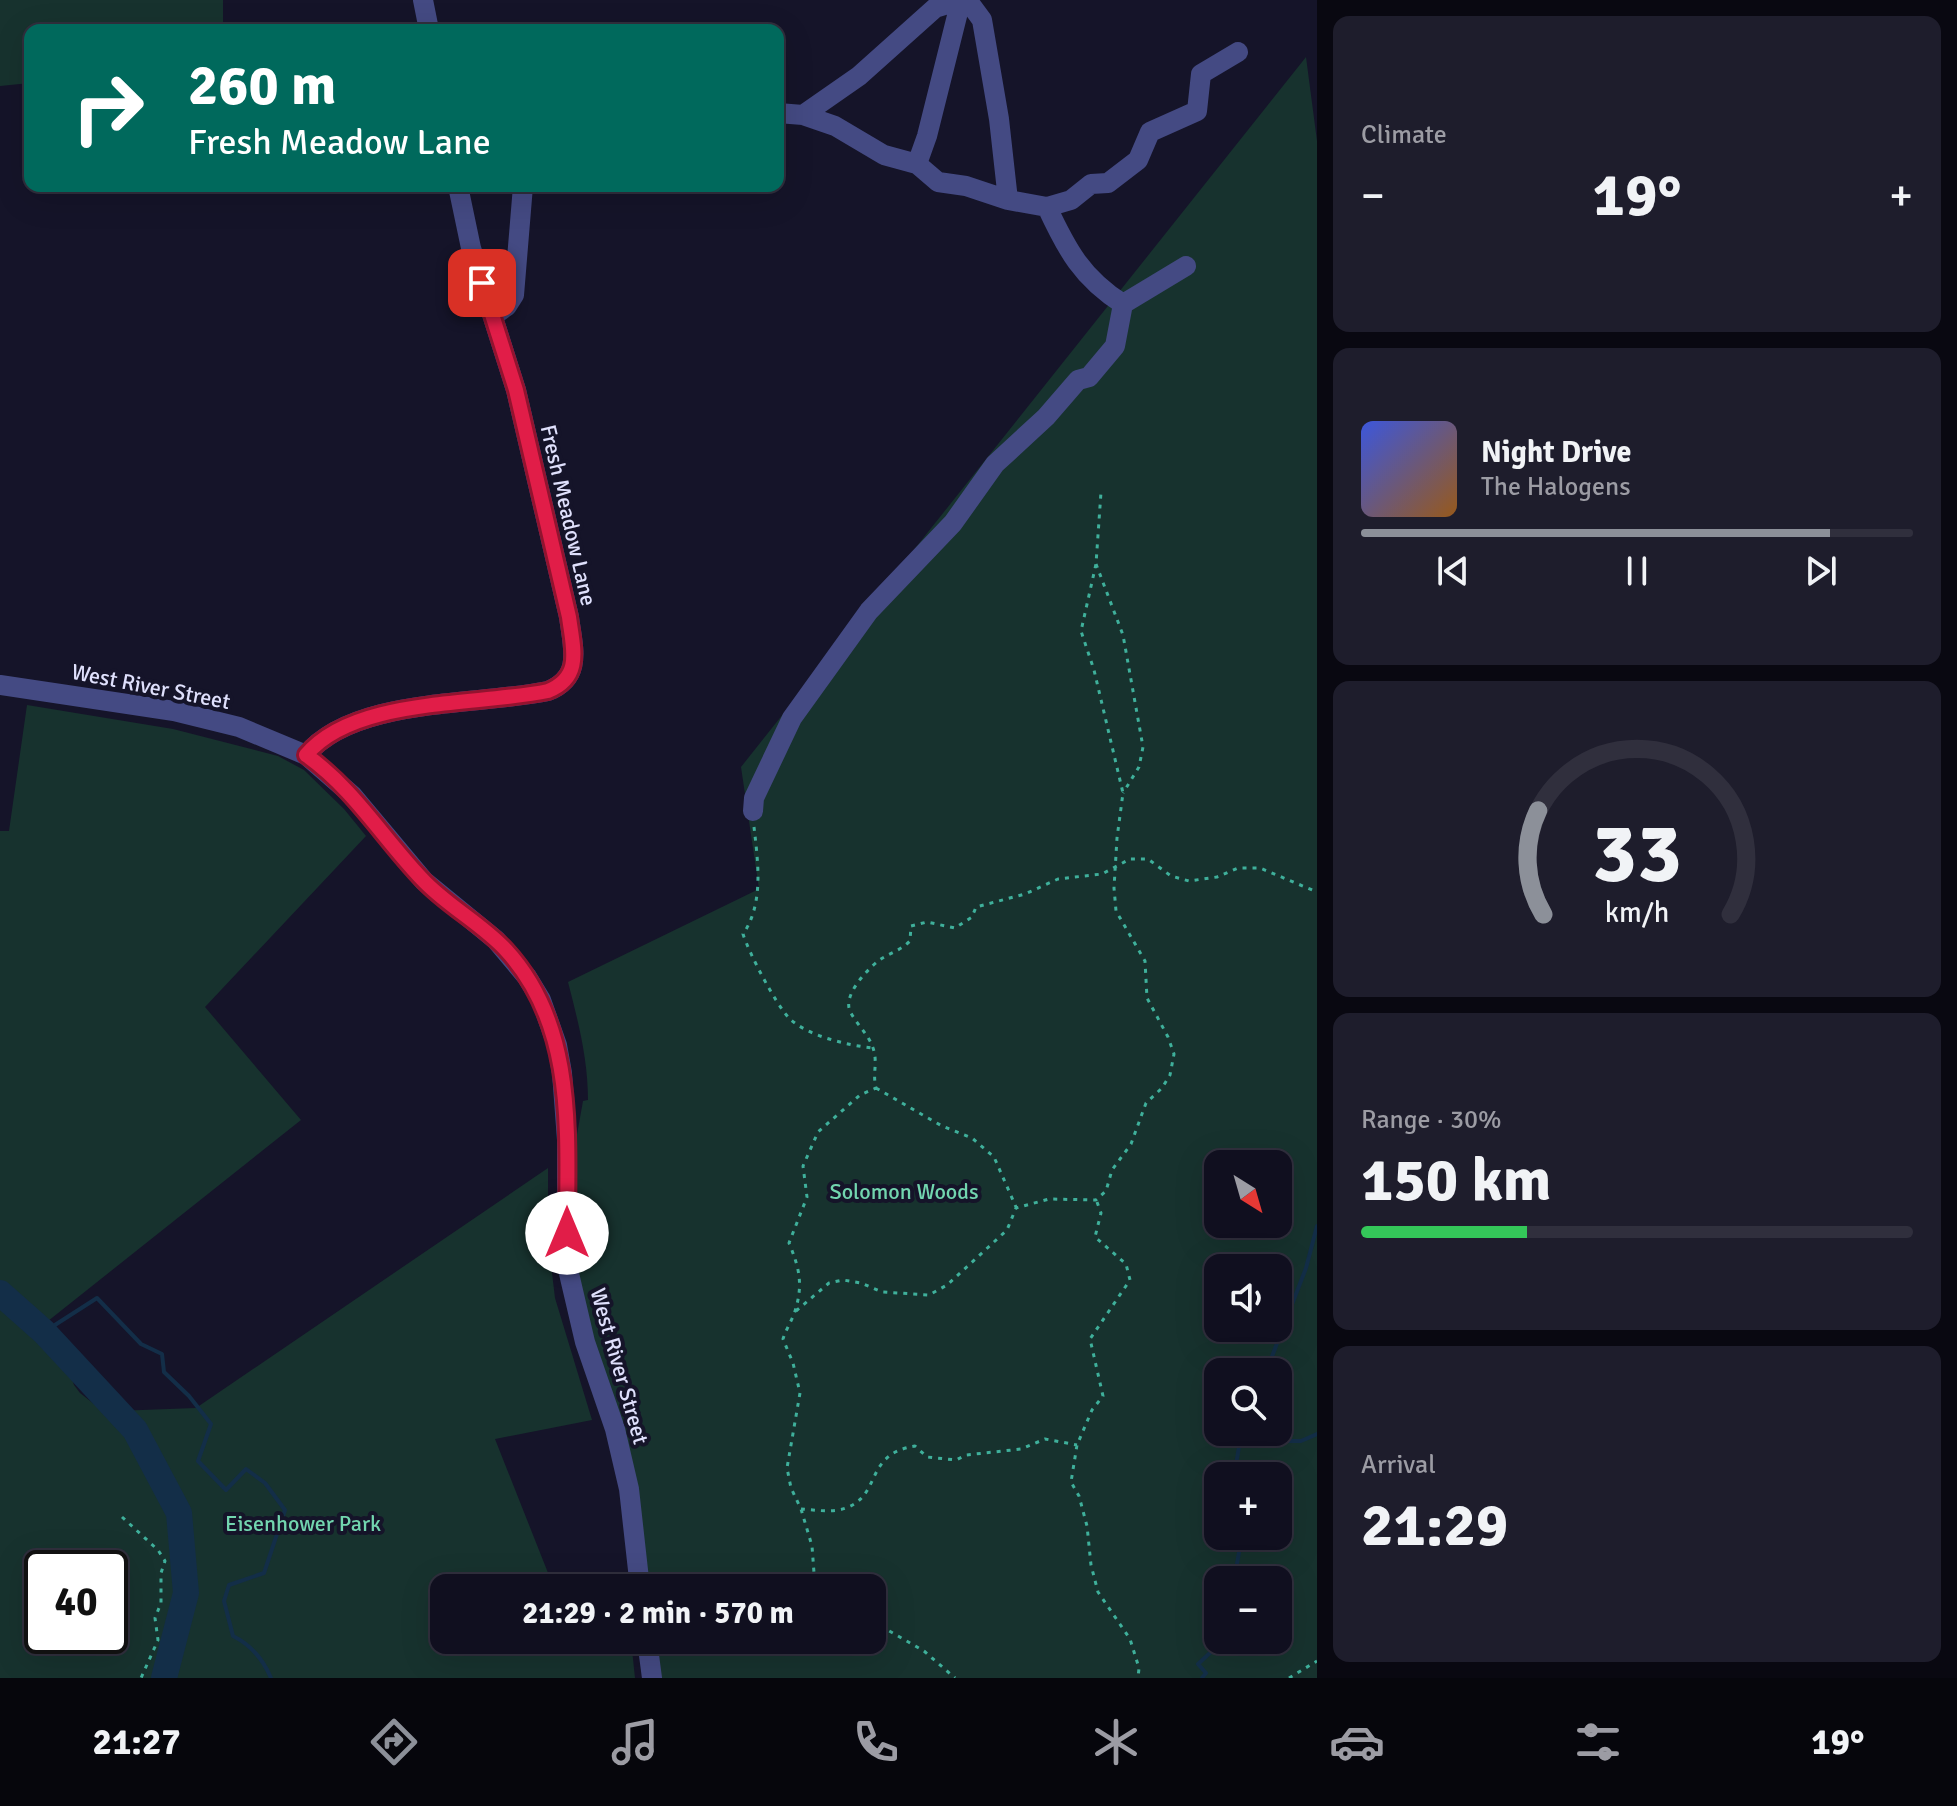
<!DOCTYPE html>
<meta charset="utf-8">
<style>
body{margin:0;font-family:Signika,sans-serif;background:#1e1d2c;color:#f1f3f6;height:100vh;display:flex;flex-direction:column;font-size:30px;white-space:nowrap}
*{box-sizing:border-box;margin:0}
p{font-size:26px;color:#9c9ca4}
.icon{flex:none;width:44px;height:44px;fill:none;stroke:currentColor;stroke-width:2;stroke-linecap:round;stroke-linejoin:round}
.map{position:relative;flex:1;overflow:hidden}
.panel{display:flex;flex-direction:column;gap:16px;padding:16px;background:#090811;width:640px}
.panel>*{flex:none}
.banner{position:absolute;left:24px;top:24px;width:760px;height:168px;border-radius:16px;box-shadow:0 8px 32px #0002,0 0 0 2px #302f3d;background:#00695c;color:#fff;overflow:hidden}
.needle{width:52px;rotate:143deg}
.fabs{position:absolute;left:1204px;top:1150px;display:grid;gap:16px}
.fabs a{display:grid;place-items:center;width:88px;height:88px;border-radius:16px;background:#100f1f;box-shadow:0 8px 32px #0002,0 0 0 2px #302f3d;font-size:40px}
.speed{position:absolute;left:24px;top:1550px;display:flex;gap:16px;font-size:40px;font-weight:700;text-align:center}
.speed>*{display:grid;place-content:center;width:104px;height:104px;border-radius:50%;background:#100f1f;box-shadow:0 8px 32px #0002,0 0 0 2px #302f3d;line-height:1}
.speed .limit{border:4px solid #111;border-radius:12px;background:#fff;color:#111}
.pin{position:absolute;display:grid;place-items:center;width:68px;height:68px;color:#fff;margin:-34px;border-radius:16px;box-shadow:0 4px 12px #0006}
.me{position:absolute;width:88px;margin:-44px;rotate:0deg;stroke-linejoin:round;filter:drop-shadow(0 0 6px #0008)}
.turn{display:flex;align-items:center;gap:28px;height:168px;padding:0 32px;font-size:36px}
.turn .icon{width:104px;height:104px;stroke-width:2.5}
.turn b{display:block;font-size:56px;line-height:68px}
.big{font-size:60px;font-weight:700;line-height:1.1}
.panel .widget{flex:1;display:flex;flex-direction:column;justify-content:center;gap:12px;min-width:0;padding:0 28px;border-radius:16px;background:#1e1d2c}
.panel .dial{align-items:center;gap:0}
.dial svg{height:208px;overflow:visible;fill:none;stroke:#302f3d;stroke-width:7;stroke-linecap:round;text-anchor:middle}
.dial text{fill:#f1f3f6;stroke:none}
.song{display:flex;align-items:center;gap:24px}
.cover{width:96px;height:96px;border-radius:12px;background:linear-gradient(135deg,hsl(230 70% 55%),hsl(30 70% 35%))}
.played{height:8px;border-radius:4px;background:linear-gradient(90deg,#8c9099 85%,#302f3d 85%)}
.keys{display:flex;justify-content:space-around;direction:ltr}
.heat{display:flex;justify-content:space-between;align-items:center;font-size:44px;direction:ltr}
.charge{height:12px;border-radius:6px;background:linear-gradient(90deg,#34c759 30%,#302f3d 0)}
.trip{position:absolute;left:430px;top:1574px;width:456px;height:80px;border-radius:16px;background:#100f1f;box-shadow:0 8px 32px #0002,0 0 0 2px #302f3d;font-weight:700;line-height:80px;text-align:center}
.tabs{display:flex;height:128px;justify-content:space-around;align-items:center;background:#06060c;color:#9c9ca4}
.tabs .icon{width:56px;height:56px}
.tabs .on{color:#8c9099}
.tabs b{font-size:36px;color:#f1f3f6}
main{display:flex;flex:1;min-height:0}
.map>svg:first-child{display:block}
.green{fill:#17322e;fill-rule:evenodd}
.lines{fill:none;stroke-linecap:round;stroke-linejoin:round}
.stream{stroke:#132e48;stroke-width:4}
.river{stroke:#132e48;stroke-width:26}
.path{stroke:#3fb09b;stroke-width:3;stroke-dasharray:4 6;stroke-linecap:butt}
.minor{stroke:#444a83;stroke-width:20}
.route-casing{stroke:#92132f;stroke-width:20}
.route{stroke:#e11d48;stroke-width:14}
.labels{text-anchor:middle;stroke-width:8;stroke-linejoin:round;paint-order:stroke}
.street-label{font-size:22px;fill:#dfe0fc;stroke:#151429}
.park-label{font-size:22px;fill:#72d5af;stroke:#151429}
</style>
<main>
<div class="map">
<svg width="1317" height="1678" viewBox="0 0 1317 1678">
<rect width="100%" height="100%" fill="#151429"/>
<path class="green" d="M0 0H223V30H30V83L0 86Z
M1306 57 1317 141V1678H659L654 1640H872V1588H648L580 1292 574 1217 576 1140 583 1101 588 1100C588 1059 578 1021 568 982L759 889 741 767ZM1218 1164H1278V1224H1218ZM1218 1268H1278V1328H1218ZM1218 1372H1278V1432H1218ZM1218 1476H1278V1536H1218ZM1218 1580H1278V1640H1218Z
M27 705 173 729 278 756 304 770 344 809 366 836 205 1007 301 1120 43 1325 61 1345 74 1385 80 1393 94 1404 115 1411 196 1408 548 1168V1239L555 1298 592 1420 495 1439 554 1588H444V1640H631L635 1678H0V831H9ZM42 1568H110V1636H42Z"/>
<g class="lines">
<path class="stream" d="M44 1332 97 1298 141 1344 162 1354 164 1372 189 1396 211 1424 198 1461 226 1490 246 1469 265 1483 285 1510 264 1573 229 1585 224 1601 233 1636C251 1645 263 1659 271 1678
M1266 1372 1306 1268 1317 1226
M1234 1476 1240 1441H1301L1317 1434
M1234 1580 1242 1536
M1202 1678 1206 1673 1198 1664 1224 1640"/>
<path class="river" d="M0 1293 44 1332 135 1430 179 1513 186 1593 164 1678"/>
<path class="path" d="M1096 564 1123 635 1143 747 1139 767 1123 793
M754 827C758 862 764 904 743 934 749 953 775 1003 789 1018 807 1036 847 1045 872 1048
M876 1088 942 1126 972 1138 994 1157 1016 1207
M1097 1202 1101 1213 1095 1237 1126 1264 1130 1280 1090 1339 1103 1396 1092 1410 1077 1445 1071 1482 1079 1496 1087 1526 1091 1565 1098 1592 1130 1639 1139 1668 1138 1678
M796 1311 829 1283 843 1280 861 1283 882 1292 929 1295 947 1285 1007 1230 1016 1208 1049 1199 1096 1200 1106 1191 1112 1170 1131 1144 1146 1103 1162 1088 1170 1075 1174 1054 1168 1037 1147 998 1145 961 1116 911 1114 888 1117 838 1123 793 1094 670 1081 631 1096 564 1101 492
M801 1509C815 1510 833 1513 846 1508 882 1495 864 1454 915 1446L927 1457 956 1460 966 1455 1021 1449 1045 1439 1077 1445
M122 1517 158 1550 165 1561 161 1573V1603L155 1618 158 1640 141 1678
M825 1588 814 1573 812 1546 801 1509 791 1488 787 1468 800 1393 793 1363 783 1339C786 1329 793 1319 796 1308 803 1283 799 1267 789 1243L807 1197 803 1166 818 1132 860 1095 876 1088C873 1076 876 1068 875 1057 873 1038 859 1028 851 1013 841 997 866 971 878 961 889 953 900 951 910 941L911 926 927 922 955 928 972 917 976 907 1025 894 1058 879 1102 874 1130 859H1148L1171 876 1189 881 1217 877 1238 868H1260L1317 892
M872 1621 924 1651 955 1678
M1289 1678 1317 1661"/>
<path class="minor" d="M423 0 429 30
M778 113 803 115 835 126 884 155 917 164 938 182 966 186 1008 200 1047 207 1071 200 1091 184 1108 183 1138 160 1150 132 1197 111 1201 74 1238 52
M803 115 859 76 935 8 961 0 971 5 982 20 999 119 1008 200
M917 164 927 136 961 0
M1047 207C1067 250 1082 278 1123 304
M493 316 507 306 514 295 523 186
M0 685 174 711 239 727 306 755 352 795 424 881 496 940 527 977 541 1000 557 1045 562 1073 567 1140V1265L585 1342 615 1429 629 1489 640 1588
M306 755C354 697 477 706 548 691 583 677 573 648 569 617L516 390 471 248 458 186
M753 811 754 798 792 718 869 611 953 523 995 464 1046 417 1078 380 1089 377 1115 346 1123 304 1186 266
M647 1640 652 1678"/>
</g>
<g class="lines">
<defs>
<path id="route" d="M482 283 516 390 569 617C573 648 583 677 548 691 477 706 354 697 306 755 354 789 382 837 422 879 447 906 481 923 506 950 577 1027 567 1136 567 1233"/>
</defs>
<use href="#route" class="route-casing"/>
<use href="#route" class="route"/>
</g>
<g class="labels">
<g class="street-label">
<text transform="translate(569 515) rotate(77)" y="8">Fresh Meadow Lane</text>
<text transform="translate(151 686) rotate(11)" y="8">West River Street</text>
<text transform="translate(620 1366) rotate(74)" y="8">West River Street</text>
</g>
<g class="park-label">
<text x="904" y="1199">Solomon Woods</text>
<text x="303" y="1531">Eisenhower Park</text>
</g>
</g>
</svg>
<div class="fabs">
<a><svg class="needle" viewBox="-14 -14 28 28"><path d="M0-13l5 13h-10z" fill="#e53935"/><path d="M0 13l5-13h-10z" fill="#9c9ca4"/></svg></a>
<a><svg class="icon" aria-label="sound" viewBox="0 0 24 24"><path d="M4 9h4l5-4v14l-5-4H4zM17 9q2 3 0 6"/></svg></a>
<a><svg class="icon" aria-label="search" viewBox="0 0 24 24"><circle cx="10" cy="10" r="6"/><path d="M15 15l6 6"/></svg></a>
<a>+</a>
<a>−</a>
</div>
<div class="speed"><div class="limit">40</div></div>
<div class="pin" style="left:482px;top:283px;background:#d93025"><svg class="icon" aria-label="arrive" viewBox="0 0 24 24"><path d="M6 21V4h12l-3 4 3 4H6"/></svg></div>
<svg class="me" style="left:567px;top:1233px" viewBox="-20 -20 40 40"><circle r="19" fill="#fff"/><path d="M0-13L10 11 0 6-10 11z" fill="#e11d48"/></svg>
<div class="trip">21:29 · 2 min · 570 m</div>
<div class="banner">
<div class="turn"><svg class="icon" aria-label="right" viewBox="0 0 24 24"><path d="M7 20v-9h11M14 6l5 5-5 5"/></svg><div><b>260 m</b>Fresh Meadow Lane</div></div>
</div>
</div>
<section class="panel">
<div class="widget"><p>Climate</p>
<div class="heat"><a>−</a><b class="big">19°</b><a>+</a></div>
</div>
<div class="widget">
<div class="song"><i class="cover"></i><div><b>Night Drive</b><p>The Halogens</p></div></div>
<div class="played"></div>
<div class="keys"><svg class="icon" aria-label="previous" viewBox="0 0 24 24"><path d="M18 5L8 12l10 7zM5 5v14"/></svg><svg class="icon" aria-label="pause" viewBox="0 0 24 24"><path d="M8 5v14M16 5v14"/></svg><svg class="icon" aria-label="next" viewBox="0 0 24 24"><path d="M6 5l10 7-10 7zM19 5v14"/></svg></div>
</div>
<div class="widget dial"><svg viewBox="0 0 100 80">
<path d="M14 69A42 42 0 1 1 86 69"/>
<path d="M14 69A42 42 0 0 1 12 29" stroke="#8c9099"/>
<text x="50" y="56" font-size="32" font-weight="700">33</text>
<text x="50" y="72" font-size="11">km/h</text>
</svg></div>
<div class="widget"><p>Range · 30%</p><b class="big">150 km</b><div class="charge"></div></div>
<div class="widget"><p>Arrival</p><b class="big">21:29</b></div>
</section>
</main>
<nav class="tabs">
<b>21:27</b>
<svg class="icon on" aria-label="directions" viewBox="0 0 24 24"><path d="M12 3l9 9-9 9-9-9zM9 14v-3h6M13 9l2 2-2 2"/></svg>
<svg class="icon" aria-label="music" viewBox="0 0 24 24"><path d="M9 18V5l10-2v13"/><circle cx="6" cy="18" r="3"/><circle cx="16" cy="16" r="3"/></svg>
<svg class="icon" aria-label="phone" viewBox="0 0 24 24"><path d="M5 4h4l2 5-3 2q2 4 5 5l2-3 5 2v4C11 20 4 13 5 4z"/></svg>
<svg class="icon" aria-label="climate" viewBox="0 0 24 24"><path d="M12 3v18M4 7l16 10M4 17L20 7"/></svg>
<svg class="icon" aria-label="car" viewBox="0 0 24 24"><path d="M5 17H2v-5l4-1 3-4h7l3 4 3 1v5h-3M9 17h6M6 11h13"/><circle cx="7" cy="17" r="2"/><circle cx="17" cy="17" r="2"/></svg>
<svg class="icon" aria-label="filters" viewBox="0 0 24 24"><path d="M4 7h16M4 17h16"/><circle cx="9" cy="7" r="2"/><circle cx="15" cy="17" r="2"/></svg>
<b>19°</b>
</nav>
